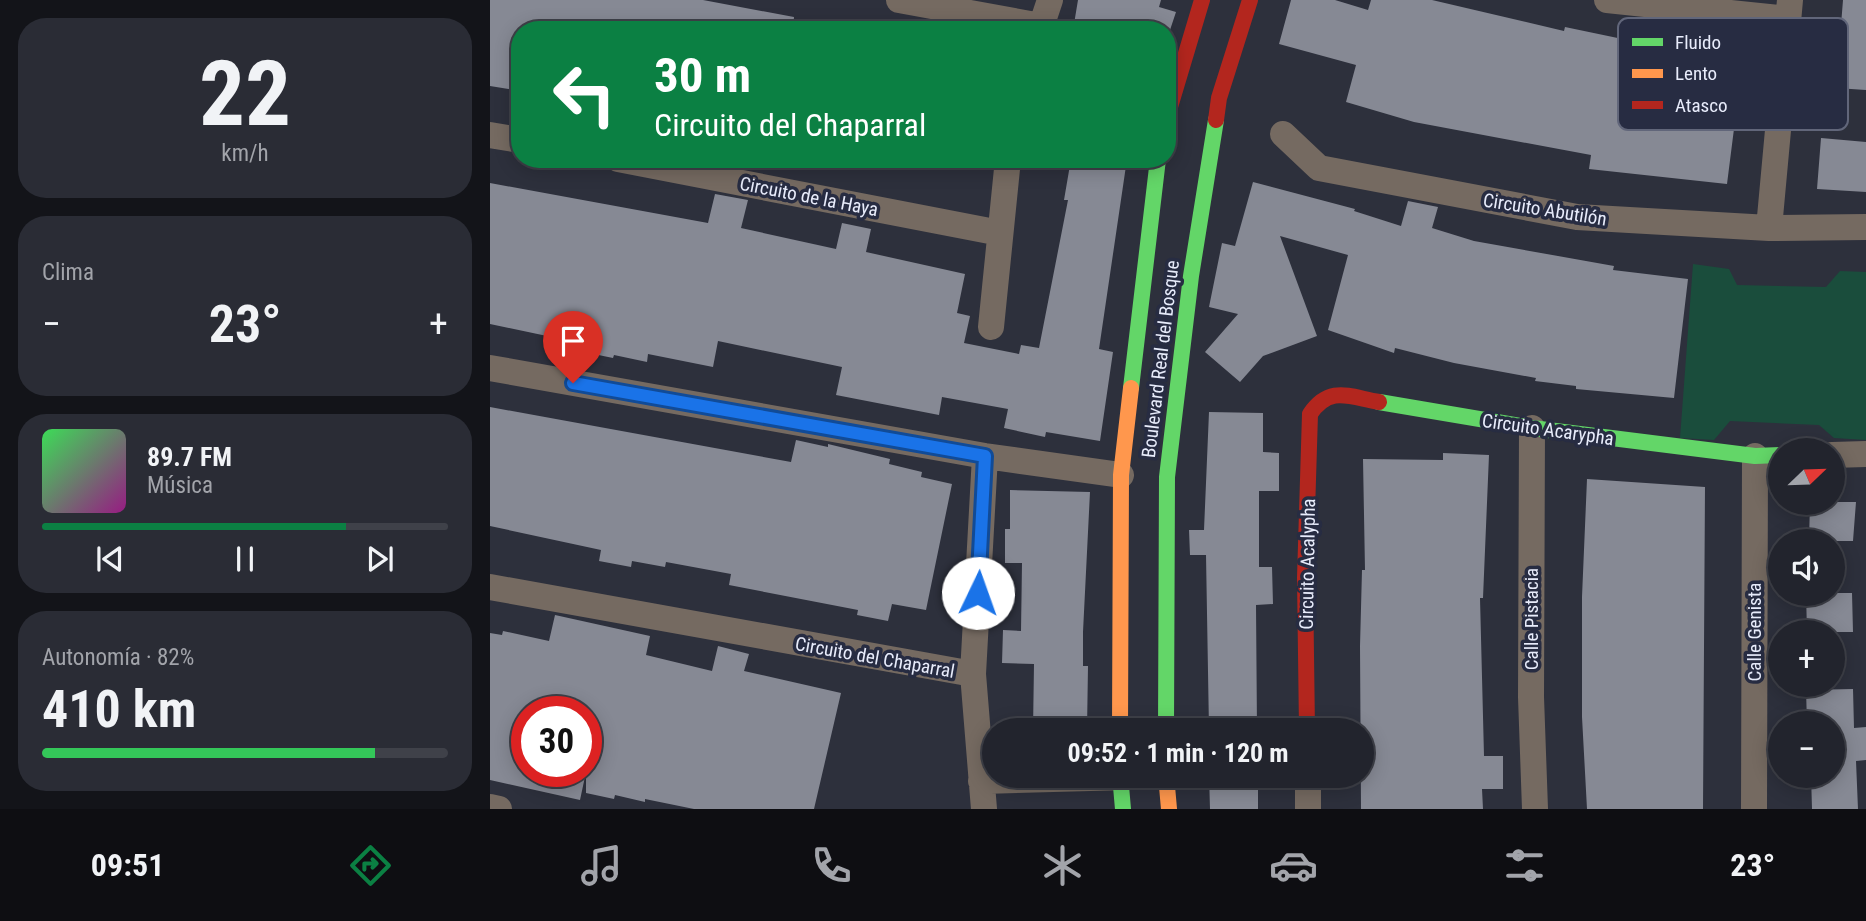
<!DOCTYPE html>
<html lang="es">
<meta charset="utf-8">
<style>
body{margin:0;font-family:"Roboto Condensed",sans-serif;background:#2a2c35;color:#f1f3f6;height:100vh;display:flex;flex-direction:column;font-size:26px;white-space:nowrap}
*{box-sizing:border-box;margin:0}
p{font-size:23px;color:#a2a4aa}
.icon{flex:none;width:38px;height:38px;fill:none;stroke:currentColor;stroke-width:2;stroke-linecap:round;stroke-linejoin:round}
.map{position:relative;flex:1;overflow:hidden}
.side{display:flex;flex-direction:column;gap:18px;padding:18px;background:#131419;width:490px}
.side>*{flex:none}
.top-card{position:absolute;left:21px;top:21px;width:665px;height:147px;border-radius:28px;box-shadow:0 4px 18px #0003,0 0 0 2px #3f4149;background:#0b8043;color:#fff;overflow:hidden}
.needle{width:46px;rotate:67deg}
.tools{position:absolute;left:1278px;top:438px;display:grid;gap:14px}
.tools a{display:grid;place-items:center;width:77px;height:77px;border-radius:50%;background:#22242d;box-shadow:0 4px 18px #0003,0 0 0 2px #3f4149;font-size:35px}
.speed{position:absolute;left:21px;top:696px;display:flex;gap:14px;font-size:35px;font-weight:700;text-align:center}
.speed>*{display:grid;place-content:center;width:91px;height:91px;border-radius:50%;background:#22242d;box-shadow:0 4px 18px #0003,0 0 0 2px #3f4149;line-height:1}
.speed .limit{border:10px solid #d22;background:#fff;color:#111}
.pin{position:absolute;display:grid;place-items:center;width:60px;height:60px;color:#fff;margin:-72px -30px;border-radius:50% 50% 50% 0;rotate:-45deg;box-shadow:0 0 7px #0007}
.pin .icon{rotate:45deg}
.me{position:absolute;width:77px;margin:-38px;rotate:3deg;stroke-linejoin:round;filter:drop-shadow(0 0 5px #0008)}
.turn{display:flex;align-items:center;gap:24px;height:147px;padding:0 28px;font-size:32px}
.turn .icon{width:91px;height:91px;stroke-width:2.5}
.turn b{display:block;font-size:49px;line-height:60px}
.big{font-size:52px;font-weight:700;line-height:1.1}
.side .card{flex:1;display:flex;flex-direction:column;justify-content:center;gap:10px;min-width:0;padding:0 24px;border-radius:28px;background:#2a2c35}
.side .dial{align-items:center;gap:0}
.dial b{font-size:91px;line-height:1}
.song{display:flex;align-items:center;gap:21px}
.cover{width:84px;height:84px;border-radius:10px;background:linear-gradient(135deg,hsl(130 70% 55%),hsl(310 70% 35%))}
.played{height:7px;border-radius:4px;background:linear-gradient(90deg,#0b8043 75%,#3f4149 75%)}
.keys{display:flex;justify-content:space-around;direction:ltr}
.heat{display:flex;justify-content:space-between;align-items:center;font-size:38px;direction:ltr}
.charge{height:10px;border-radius:5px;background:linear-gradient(90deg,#34c759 82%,#3f4149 0)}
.trip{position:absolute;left:492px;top:718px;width:392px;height:70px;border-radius:35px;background:#22242d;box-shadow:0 4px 18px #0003,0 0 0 2px #3f4149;font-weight:700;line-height:70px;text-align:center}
.tab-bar{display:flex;height:112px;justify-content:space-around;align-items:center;background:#0e0e12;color:#a2a4aa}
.tab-bar .icon{width:49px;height:49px}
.tab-bar .on{color:#0b8043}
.tab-bar b{font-size:32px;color:#f1f3f6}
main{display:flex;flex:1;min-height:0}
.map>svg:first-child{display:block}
.green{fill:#1a4d3c}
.building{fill:#868994}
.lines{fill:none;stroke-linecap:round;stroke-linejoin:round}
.street{stroke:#756a61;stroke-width:26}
.fast{stroke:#63d668;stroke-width:16}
.slow{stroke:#ff974d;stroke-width:16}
.jam{stroke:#b3261e;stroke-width:16}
.route-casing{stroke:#114b97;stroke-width:18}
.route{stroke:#1a73e8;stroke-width:12}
.labels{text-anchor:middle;stroke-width:7;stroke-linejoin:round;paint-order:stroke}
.street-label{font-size:19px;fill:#e8ecfb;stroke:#272c42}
.key{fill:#272c42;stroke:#61667a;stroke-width:2}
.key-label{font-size:19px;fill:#e8ecfb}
</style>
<main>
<section class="side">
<div class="card dial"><b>22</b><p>km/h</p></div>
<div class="card"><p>Clima</p>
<div class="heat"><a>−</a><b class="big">23°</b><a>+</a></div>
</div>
<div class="card">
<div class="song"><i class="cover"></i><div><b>89.7 FM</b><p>Música</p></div></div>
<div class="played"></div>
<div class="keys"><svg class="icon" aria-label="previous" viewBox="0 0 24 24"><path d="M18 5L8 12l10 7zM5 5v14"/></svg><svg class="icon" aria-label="pause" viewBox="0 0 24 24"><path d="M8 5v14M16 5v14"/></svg><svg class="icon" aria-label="next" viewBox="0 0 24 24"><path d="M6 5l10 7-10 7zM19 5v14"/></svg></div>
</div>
<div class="card"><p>Autonomía · 82%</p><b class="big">410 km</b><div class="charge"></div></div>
</section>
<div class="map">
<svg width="1376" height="809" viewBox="0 0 1376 809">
<rect width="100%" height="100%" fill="#2d303c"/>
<path class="green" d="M1203 264 1239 269 1247 285 1336 287 1350 271 1376 272V440L1344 438 1329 425 1240 421 1224 440 1190 438Z"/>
<path class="building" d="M0 0H213L304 17 303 30H30V91L0 86Z
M588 0H671L669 7 686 12 680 30H583Z
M801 0H845L878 10 881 0H942L1074 31 1075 27 1142 41 1223 51 1224 47 1254 50 1237 184 1099 169 1101 155 924 122 856 102 866 65 789 44Z
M1353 0H1376V90L1346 88Z
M1331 138 1376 142V192L1327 189Z
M233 159H267L265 169 232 163Z
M581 159H637L609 349 623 352 610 441 556 432 555 437 514 428 518 409 452 397 449 415 346 395 352 367 228 341 223 367 158 354 157 362 124 355 123 358 89 351 90 343 0 324V183L218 223 225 194 258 200 251 228 346 249 352 223 381 229 376 252 475 274 467 313 480 316 474 343 529 354 531 345 549 348 578 200H574Z
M763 182 865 209 864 211 911 226 918 201 948 207 942 228 984 241 1124 266 1123 270 1198 279 1184 398 1086 389V386L1045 381 1046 378 964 363 905 348 904 353 838 330 858 255 790 236 827 336 773 356 750 382 715 352 748 314 719 307 732 243 745 246Z
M0 407 301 462 306 440 338 447V444L400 459 399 464 432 472 431 477 462 484 436 610 402 604 398 621 367 615 368 610 239 585 241 574 176 562 175 567 142 561 141 567 109 561 111 550 0 526Z
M719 412 773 413V452L789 453V491H769V567H782L783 604 766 605 767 730H719L716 555H700L699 530H714Z
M953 453 999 455 993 598H990L994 756H1013V789H992L993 809H871L870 646 872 570H875L873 459 953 460Z
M1097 479 1215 487 1213 809H1097L1092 717V597Z
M520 490 600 492 593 632V666H598L597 730H543L544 664 512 663 513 630 531 631 532 563H515V529H520Z
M1320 502H1366L1363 541H1319Z
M1316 593H1362L1363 632H1317Z
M65 615 160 636 156 655 222 671 228 646 259 654 254 671 351 693 324 809H204L155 799V802L125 795 124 799 96 793V712H37V772H96L90 800 0 780V633L12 635 13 631 59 641Z
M1363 689 1364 728 1376 727V760L1366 761 1368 809H1322L1321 775H1342V723H1317L1316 690Z
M719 775H768V809H720Z"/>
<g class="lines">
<path class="street" d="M409 0 551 26
M1117 0 1298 19
M550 30 560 0
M793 134 829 168 1087 217 1279 228 1376 227
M0 135 30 140
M128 159 510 233
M1279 228 1300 0
M501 327 518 159
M0 368 495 456 631 475
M1042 428 1041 697 1045 809
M1342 455 1376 454
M0 587 483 674
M818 775V809
M491 781 676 776
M0 807 9 809
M494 809 483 674 495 456
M1264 809 1265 456"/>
<path class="fast" d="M641 388 668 159
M889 402 1042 428 1265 456 1290 455
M676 730 677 477 701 276 726 120
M630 775 633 809"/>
<path class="slow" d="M630 730 631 475 641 388
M676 775 679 809"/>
<path class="jam" d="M677 117 712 0
M726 120 729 98 760 0
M817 730 815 578 820 414C840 385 859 397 889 402"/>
</g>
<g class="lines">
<defs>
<path id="route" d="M83 383 495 456 488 593"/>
</defs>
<use href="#route" class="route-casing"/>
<use href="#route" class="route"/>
</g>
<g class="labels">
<g class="street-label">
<text transform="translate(319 196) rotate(11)" y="7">Circuito de la Haya</text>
<text transform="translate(1055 209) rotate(9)" y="7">Circuito Abutilón</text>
<text transform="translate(670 359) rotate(-83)" y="7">Boulevard Real del Bosque</text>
<text transform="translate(1058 429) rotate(8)" y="7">Circuito Acarypha</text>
<text transform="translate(817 564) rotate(-89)" y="7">Circuito Acalypha</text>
<text transform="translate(1041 619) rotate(-90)" y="7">Calle Pistacia</text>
<text transform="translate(1264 632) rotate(-90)" y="7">Calle Genista</text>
<text transform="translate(385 657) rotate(10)" y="7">Circuito del Chaparral</text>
</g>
</g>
<rect x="1128" y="18" width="230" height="112" rx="10" class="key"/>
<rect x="1142" y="38" width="31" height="8" fill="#63d668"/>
<rect x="1142" y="69" width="31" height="9" fill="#ff974d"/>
<rect x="1142" y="101" width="31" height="8" fill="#b3261e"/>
<g class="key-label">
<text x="1185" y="49">Fluido</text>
<text x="1185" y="80">Lento</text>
<text x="1185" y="112">Atasco</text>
</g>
</svg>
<div class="tools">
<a><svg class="needle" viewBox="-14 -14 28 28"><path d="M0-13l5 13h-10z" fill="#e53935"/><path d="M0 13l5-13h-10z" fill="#a2a4aa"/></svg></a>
<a><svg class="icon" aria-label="sound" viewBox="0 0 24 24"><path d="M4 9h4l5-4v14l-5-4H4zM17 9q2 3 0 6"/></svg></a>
<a>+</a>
<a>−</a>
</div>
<div class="speed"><div class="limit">30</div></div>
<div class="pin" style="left:83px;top:383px;background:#d93025"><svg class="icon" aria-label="arrive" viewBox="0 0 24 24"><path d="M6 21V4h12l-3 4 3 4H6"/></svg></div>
<svg class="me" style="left:488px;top:593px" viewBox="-20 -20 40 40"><circle r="19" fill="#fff"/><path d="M0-13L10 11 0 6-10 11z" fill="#1a73e8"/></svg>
<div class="trip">09:52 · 1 min · 120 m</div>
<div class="top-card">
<div class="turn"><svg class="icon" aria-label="left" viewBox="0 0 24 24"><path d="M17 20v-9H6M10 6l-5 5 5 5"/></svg><div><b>30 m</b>Circuito del Chaparral</div></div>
</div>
</div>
</main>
<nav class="tab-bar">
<b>09:51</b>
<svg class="icon on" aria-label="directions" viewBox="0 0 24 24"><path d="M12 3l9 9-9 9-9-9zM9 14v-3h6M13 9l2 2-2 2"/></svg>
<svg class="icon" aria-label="music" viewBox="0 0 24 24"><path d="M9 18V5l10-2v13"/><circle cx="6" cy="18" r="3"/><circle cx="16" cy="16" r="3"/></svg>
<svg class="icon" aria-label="phone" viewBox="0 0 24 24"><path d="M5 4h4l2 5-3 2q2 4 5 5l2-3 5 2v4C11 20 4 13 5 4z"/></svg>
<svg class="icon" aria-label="climate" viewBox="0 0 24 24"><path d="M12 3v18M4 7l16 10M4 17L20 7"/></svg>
<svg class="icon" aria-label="car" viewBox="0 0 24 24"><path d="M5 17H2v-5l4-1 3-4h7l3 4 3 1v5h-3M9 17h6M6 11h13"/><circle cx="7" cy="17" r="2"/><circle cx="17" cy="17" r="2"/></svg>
<svg class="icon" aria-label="filters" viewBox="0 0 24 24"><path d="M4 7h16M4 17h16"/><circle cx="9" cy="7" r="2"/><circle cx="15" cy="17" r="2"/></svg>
<b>23°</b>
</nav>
